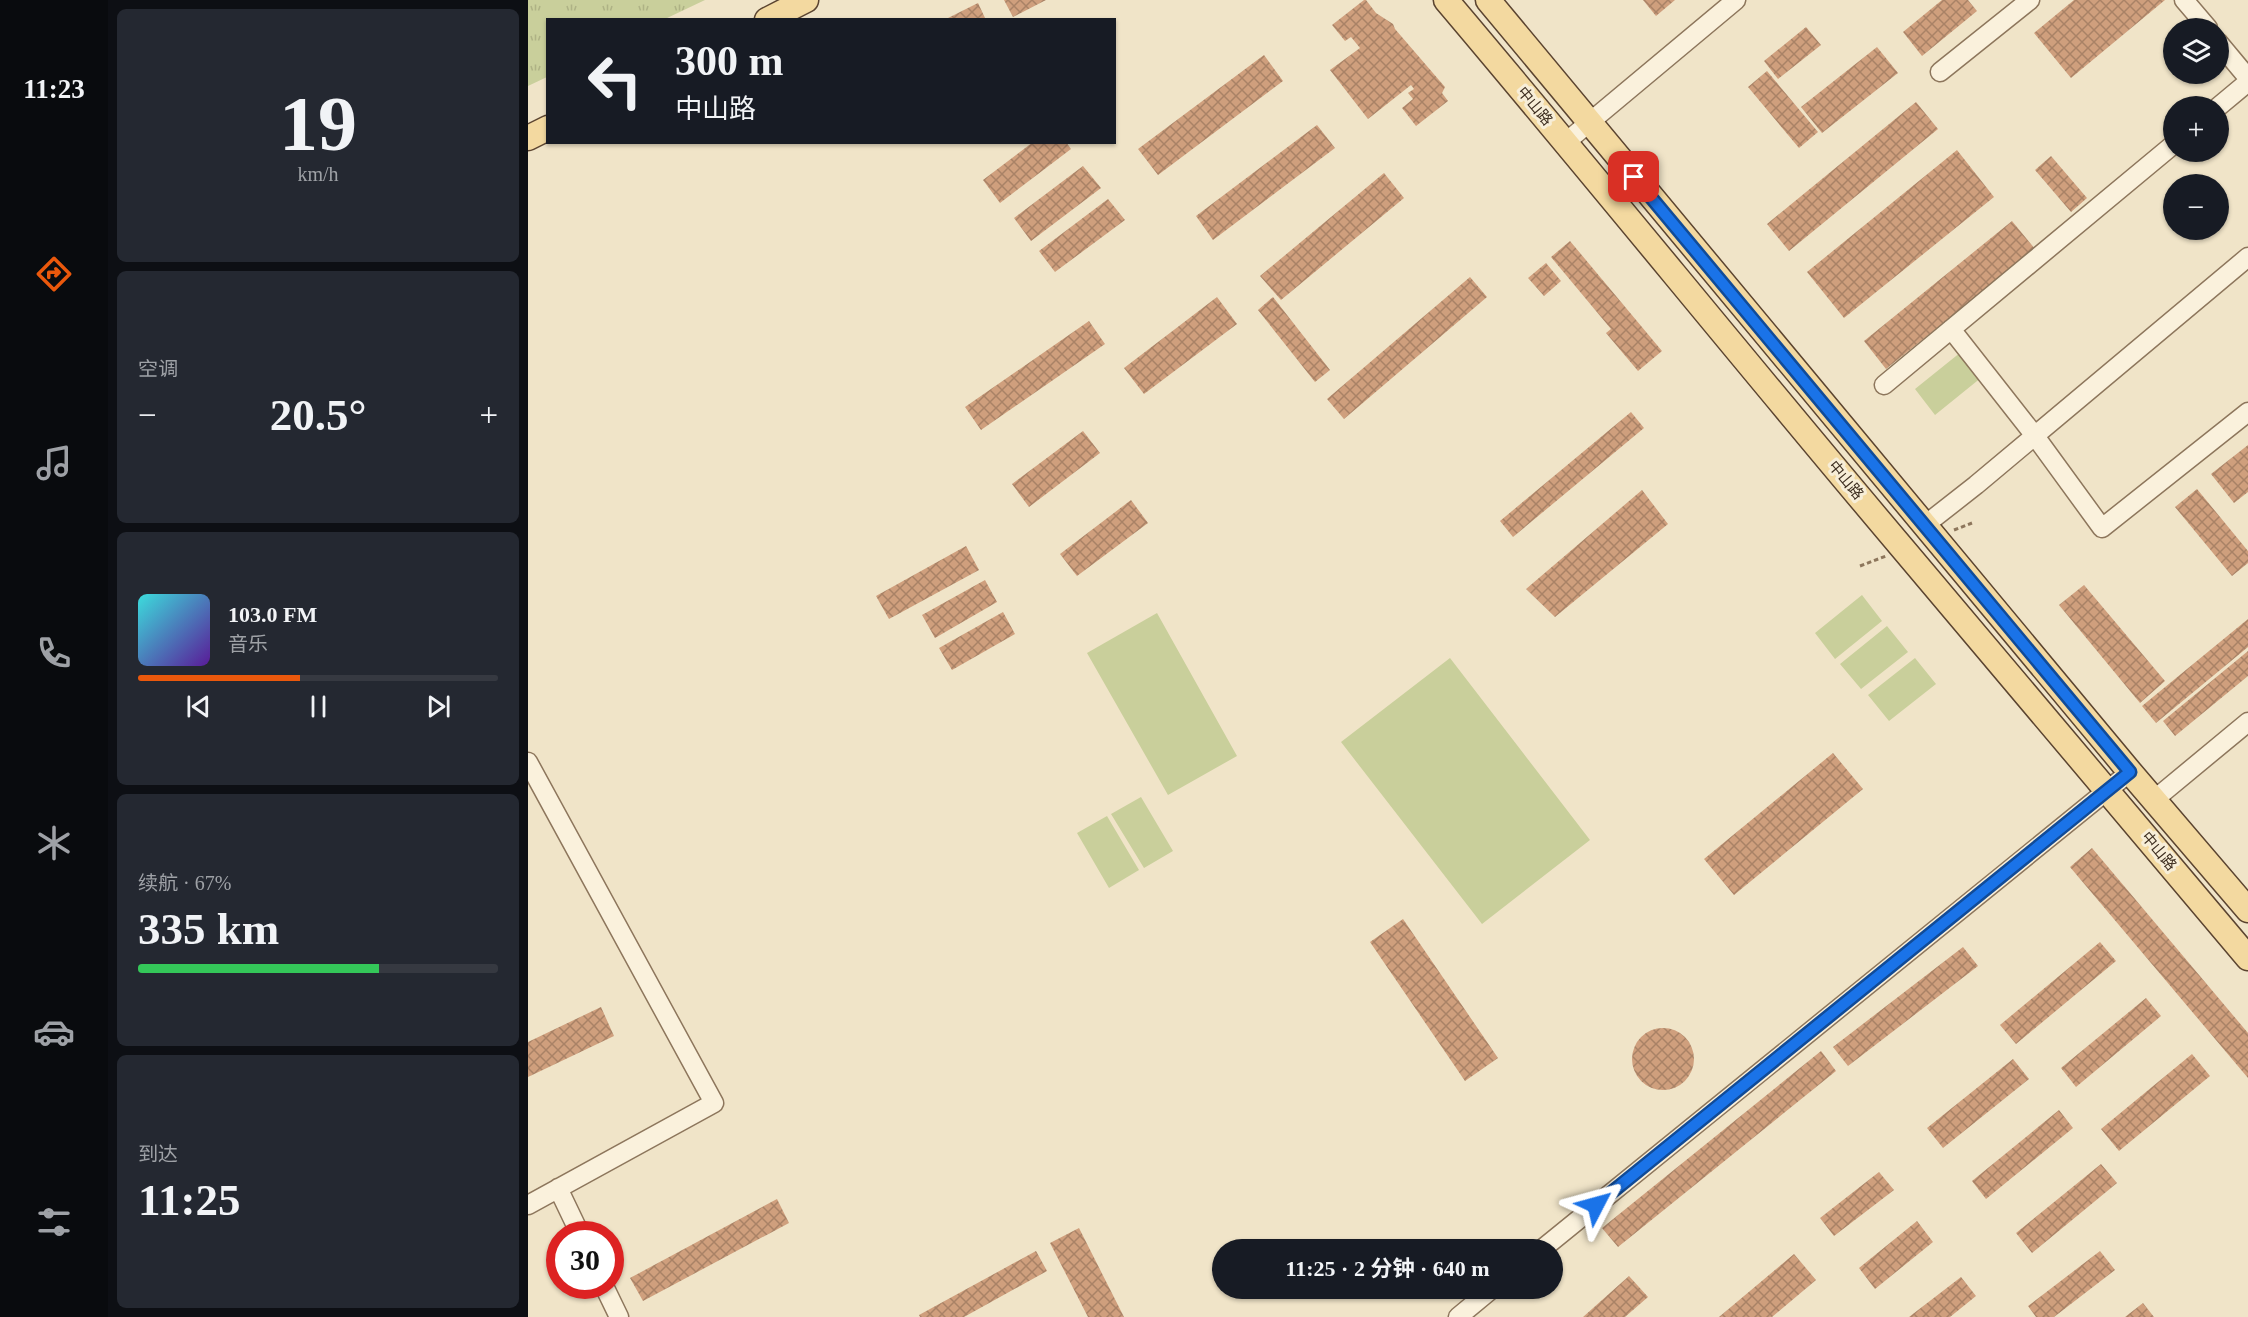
<!DOCTYPE html>
<html lang="zh">
<meta charset="utf-8">
<style>
body{margin:0;font-family:"Times New Roman","Noto Sans SC",serif;background:#242831;color:#f1f3f6;height:100vh;display:flex;flex-direction:column;font-size:22px;white-space:nowrap}
*{box-sizing:border-box;margin:0}
p{font-size:20px;color:#9ea1a6}
.icon{flex:none;width:33px;height:33px;fill:none;stroke:currentColor;stroke-width:2;stroke-linecap:round;stroke-linejoin:round}
.map{position:relative;flex:1;overflow:hidden}
.side{display:flex;flex-direction:column;gap:9px;padding:9px;background:#0d0f14;width:420px}
.side>*{flex:none}
.top-card{position:absolute;left:18px;top:18px;width:570px;height:126px;border-radius:0px;box-shadow:0 2px 4px #0004;background:#171b24;color:#f1f3f6;overflow:hidden}
.buttons{position:absolute;left:1635px;top:18px;display:grid;gap:12px}
.buttons a{display:grid;place-items:center;width:66px;height:66px;border-radius:50%;background:#171b24;box-shadow:0 2px 4px #0004;font-size:30px}
.speed{position:absolute;left:18px;top:1221px;display:flex;gap:12px;font-size:30px;font-weight:700;text-align:center}
.speed>*{display:grid;place-content:center;width:78px;height:78px;border-radius:50%;background:#171b24;box-shadow:0 2px 4px #0004;line-height:1}
.speed .limit{border:9px solid #d22;background:#fff;color:#111}
.pin{position:absolute;display:grid;place-items:center;width:51px;height:51px;color:#fff;margin:-26px;border-radius:12px;box-shadow:0 3px 9px #0006}
.me{position:absolute;width:66px;margin:-33px;rotate:51deg;stroke-linejoin:round;filter:drop-shadow(0 0 4px #0008)}
.turn{display:flex;align-items:center;gap:21px;height:126px;padding:0 30px;font-size:27px}
.turn .icon{width:78px;height:78px;stroke-width:2.5}
.turn b{display:block;font-size:42px;line-height:51px}
.big{font-size:45px;font-weight:700;line-height:1.1}
.side .widget{flex:1;display:flex;flex-direction:column;justify-content:center;gap:9px;min-width:0;padding:0 21px;border-radius:9px;background:#242831}
.side .dial{align-items:center;gap:0}
.dial b{font-size:78px;line-height:1}
.song{display:flex;align-items:center;gap:18px}
.cover{width:72px;height:72px;border-radius:9px;background:linear-gradient(135deg,hsl(180 70% 55%),hsl(270 70% 35%))}
.played{height:6px;border-radius:3px;background:linear-gradient(90deg,#ea580c 45%,#363941 45%)}
.keys{display:flex;justify-content:space-around;direction:ltr}
.heat{display:flex;justify-content:space-between;align-items:center;font-size:33px;direction:ltr}
.charge{height:9px;border-radius:4px;background:linear-gradient(90deg,#34c759 67%,#363941 0)}
.trip{position:absolute;left:684px;top:1239px;width:351px;height:60px;border-radius:30px;background:#171b24;box-shadow:0 2px 4px #0004;font-weight:700;line-height:60px;text-align:center}
main{display:flex;flex:1;min-height:0}
.menu{display:flex;flex-direction:column;width:108px;justify-content:space-around;align-items:center;background:#090b0e;color:#9ea1a6}
.menu .icon{width:42px;height:42px}
.menu .selected{color:#ea580c}
.menu b{font-size:27px;color:#f1f3f6}
.map>svg:first-child{display:block}
.grass{fill:url(#grass-tufts)}
.garden{fill:#c9cf9b}
.building{fill:url(#building-cross-hatch)}
.lines{fill:none;stroke-linecap:round;stroke-linejoin:round}
.minor-casing{stroke:#8d765c;stroke-width:21}
.major-casing{stroke:#5b4430;stroke-width:27}
.path{stroke:#8d765c;stroke-width:3;stroke-dasharray:4.5 3;stroke-linecap:butt}
.minor{stroke:#faf1dc;stroke-width:18}
.major{stroke:#f3d9a0;stroke-width:24}
.route-casing{stroke:#114b97;stroke-width:15}
.route{stroke:#1a73e8;stroke-width:10}
.labels{text-anchor:middle;stroke-width:6;stroke-linejoin:round;paint-order:stroke}
.street-label{font-size:15px;fill:#3d2e20;stroke:#f7eed8}
</style>
<main>
<nav class="menu">
<b>11:23</b>
<svg class="icon selected" aria-label="directions" viewBox="0 0 24 24"><path d="M12 3l9 9-9 9-9-9zM9 14v-3h6M13 9l2 2-2 2"/></svg>
<svg class="icon" aria-label="music" viewBox="0 0 24 24"><path d="M9 18V5l10-2v13"/><circle cx="6" cy="18" r="3"/><circle cx="16" cy="16" r="3"/></svg>
<svg class="icon" aria-label="phone" viewBox="0 0 24 24"><path d="M5 4h4l2 5-3 2q2 4 5 5l2-3 5 2v4C11 20 4 13 5 4z"/></svg>
<svg class="icon" aria-label="climate" viewBox="0 0 24 24"><path d="M12 3v18M4 7l16 10M4 17L20 7"/></svg>
<svg class="icon" aria-label="car" viewBox="0 0 24 24"><path d="M5 17H2v-5l4-1 3-4h7l3 4 3 1v5h-3M9 17h6M6 11h13"/><circle cx="7" cy="17" r="2"/><circle cx="17" cy="17" r="2"/></svg>
<svg class="icon" aria-label="filters" viewBox="0 0 24 24"><path d="M4 7h16M4 17h16"/><circle cx="9" cy="7" r="2"/><circle cx="15" cy="17" r="2"/></svg>
</nav>
<section class="side">
<div class="widget dial"><b>19</b><p>km/h</p></div>
<div class="widget"><p>空调</p>
<div class="heat"><a>−</a><b class="big">20.5°</b><a>+</a></div>
</div>
<div class="widget">
<div class="song"><i class="cover"></i><div><b>103.0 FM</b><p>音乐</p></div></div>
<div class="played"></div>
<div class="keys"><svg class="icon" aria-label="previous" viewBox="0 0 24 24"><path d="M18 5L8 12l10 7zM5 5v14"/></svg><svg class="icon" aria-label="pause" viewBox="0 0 24 24"><path d="M8 5v14M16 5v14"/></svg><svg class="icon" aria-label="next" viewBox="0 0 24 24"><path d="M6 5l10 7-10 7zM19 5v14"/></svg></div>
</div>
<div class="widget"><p>续航 · 67%</p><b class="big">335 km</b><div class="charge"></div></div>
<div class="widget"><p>到达</p><b class="big">11:25</b></div>
</section>
<div class="map">
<svg width="1720" height="1317" viewBox="0 0 1720 1317">
<defs>
<pattern id="grass-tufts" width="24" height="20" patternUnits="userSpaceOnUse" patternTransform="scale(1.5)"><rect width="24" height="20" fill="#c9cf9b"/><path d="M3 7l-1-3M5 7V3M7 7l1-3M15 17l-1-3M17 17v-4M19 17l1-3" fill="none" stroke="#aeb285"/></pattern>
<pattern id="building-cross-hatch" width="8" height="8" patternUnits="userSpaceOnUse" patternTransform="scale(1.5)"><rect width="8" height="8" fill="#cf9f7d"/><path d="M0 0l8 8M0 8l8-8" fill="none" stroke="#a98266"/></pattern>
</defs>
<rect width="100%" height="100%" fill="#f0e4c8"/>
<path class="grass" d="M0 0H177L137 19 20 20 19 77 0 86Z"/>
<path class="garden" d="M1433 352 1454 377 1407 415 1387 389Z
M1334 595 1354 621 1307 659 1287 633Z
M629 613 709 756 640 795 559 653Z
M1359 626 1380 652 1333 689 1312 664Z
M922 658 1062 840 954 924 813 742Z
M1387 658 1408 684 1361 721 1340 695Z
M613 797 645 851 616 868 583 814Z
M579 816 611 870 581 888 549 833Z"/>
<path class="building" d="M476 0H518L485 17Z
M836 0H838L848 13 865 24 867 29 917 87 914 93 920 101 888 126 874 108 885 99 880 93 886 89 883 85 840 119 802 70 832 48 823 37 817 41 804 25Z
M1115 0H1147L1128 16Z
M1414 0H1440L1449 11 1394 56 1375 32Z
M1546 0H1637L1543 78 1506 33Z
M450 3 458 20H416Z
M1278 27 1293 45 1250 79 1236 61Z
M1349 47 1370 73 1294 133 1273 107Z
M736 55 755 81 630 175 610 149Z
M1239 71 1290 132 1271 148 1220 87Z
M1388 102 1410 129 1261 251 1239 224Z
M789 125 807 148 685 240 668 216Z
M505 142H538L543 149 472 203 455 180Z
M1429 150 1466 197 1316 318 1279 272Z
M1523 156 1559 198 1543 212 1507 170Z
M555 166 573 188 503 241 486 218Z
M856 173 876 198 753 300 732 276Z
M580 199 597 220 527 272 511 251Z
M1484 221 1507 249 1358 369 1336 341Z
M1042 241 1134 351 1110 371 1078 333 1083 329 1023 257Z
M1018 263 1033 281 1016 296 1000 278Z
M942 277 959 297 816 419 799 399Z
M689 297 709 324 616 394 596 368Z
M745 297 802 370 787 382 730 310Z
M561 321 577 344 453 430 437 407Z
M1103 412 1116 428 985 537 972 521Z
M555 431 572 453 501 507 484 484Z
M1720 445V492L1706 503 1683 474Z
M1669 489 1720 551V563L1704 576 1647 507Z
M1114 490 1140 524 1027 617 998 589Z
M603 500 620 523 549 576 532 554Z
M438 546 451 570 361 619 348 596Z
M457 580 469 602 407 638 394 615Z
M1556 585 1637 681 1612 703 1531 605Z
M475 612 487 634 424 670 411 648Z
M1720 619V647L1628 723 1614 706Z
M1720 651V676L1647 736 1635 721Z
M1305 753 1335 789 1206 895 1176 859Z
M1564 848 1720 1033V1078L1542 867Z
M875 919 970 1058 937 1081 842 942Z
M1572 942 1588 961 1488 1044 1472 1025Z
M1435 947 1450 966 1320 1066 1305 1047Z
M1618 998 1633 1016 1548 1087 1533 1068Z
M73 1007 86 1036 0 1077V1042Z
M1104 1059a31 31 0 1 1 62 0a31 31 0 1 1-62 0Z
M1293 1051 1308 1071 1090 1247 1074 1228Z
M1664 1054 1682 1076 1591 1151 1573 1129Z
M1485 1059 1501 1079 1415 1148 1399 1128Z
M1531 1110 1545 1128 1458 1199 1444 1181Z
M1573 1164 1589 1183 1504 1253 1488 1233Z
M1351 1172 1366 1190 1306 1236 1292 1218Z
M249 1199 261 1223 115 1301 102 1278Z
M1389 1221 1405 1242 1347 1289 1331 1268Z
M551 1228 596 1317H560L522 1243Z
M508 1251 519 1271 436 1317H392L391 1315Z
M1572 1251 1587 1270 1526 1317H1508L1500 1306Z
M1266 1254 1288 1280 1244 1317H1191Z
M1101 1276 1120 1297 1097 1317H1055Z
M1433 1277 1448 1296 1422 1317H1381Z
M1615 1303 1626 1317H1597Z"/>
<g class="lines">
<defs>
<path id="minor" d="M1656 0 1680 28
M1690 42 1720 78
M1412 72 1502 0
M1690 107 1720 82
M1038 142 1208 0
M1423 329 1507 436 1574 528 1720 412
M1356 385 1646 144
M1397 525 1448 485 1720 257
M0 762 186 1103 0 1205
M1627 799 1720 722
M30 1188 52 1234
M1013 1250 1602 772
M76 1286 91 1317
M930 1317 965 1288"/>
<path id="major" d="M918 0C1072 182 1222 368 1376 550 1490 686 1606 821 1720 958
M960 0 1602 772 1720 910
M239 20 278 0
M0 138 20 128"/>
</defs>
<use href="#minor" class="minor-casing"/>
<use href="#major" class="major-casing"/>
<path class="path" d="M1426 530 1444 523
M1332 566 1358 556"/>
<use href="#minor" class="minor"/>
<use href="#major" class="major"/>
</g>
<g class="lines">
<defs>
<path id="route" d="M1068 1205 1602 772 1106 177"/>
</defs>
<use href="#route" class="route-casing"/>
<use href="#route" class="route"/>
</g>
<g class="labels">
<g class="street-label">
<text transform="translate(1007 106) rotate(50)" y="5">中山路</text>
<text transform="translate(1318 480) rotate(50)" y="5">中山路</text>
<text transform="translate(1631 851) rotate(50)" y="5">中山路</text>
</g>
</g>
</svg>
<div class="buttons">
<a><svg class="icon" aria-label="layers" viewBox="0 0 24 24"><path d="M12 4l9 5-9 5-9-5zM3 14l9 5 9-5"/></svg></a>
<a>+</a>
<a>−</a>
</div>
<div class="speed"><div class="limit">30</div></div>
<div class="pin" style="left:1106px;top:177px;background:#d93025"><svg class="icon" aria-label="arrive" viewBox="0 0 24 24"><path d="M6 21V4h12l-3 4 3 4H6"/></svg></div>
<svg class="me" style="left:1068px;top:1205px" viewBox="-20 -20 40 40"><path d="M0-17L14 15 0 8-14 15z" fill="#1a73e8" stroke="#fff" stroke-width="4"/></svg>
<div class="trip">11:25 · 2 分钟 · 640 m</div>
<div class="top-card">
<div class="turn"><svg class="icon" aria-label="left" viewBox="0 0 24 24"><path d="M17 20v-9H6M10 6l-5 5 5 5"/></svg><div><b>300 m</b>中山路</div></div>
</div>
</div>
</main>
